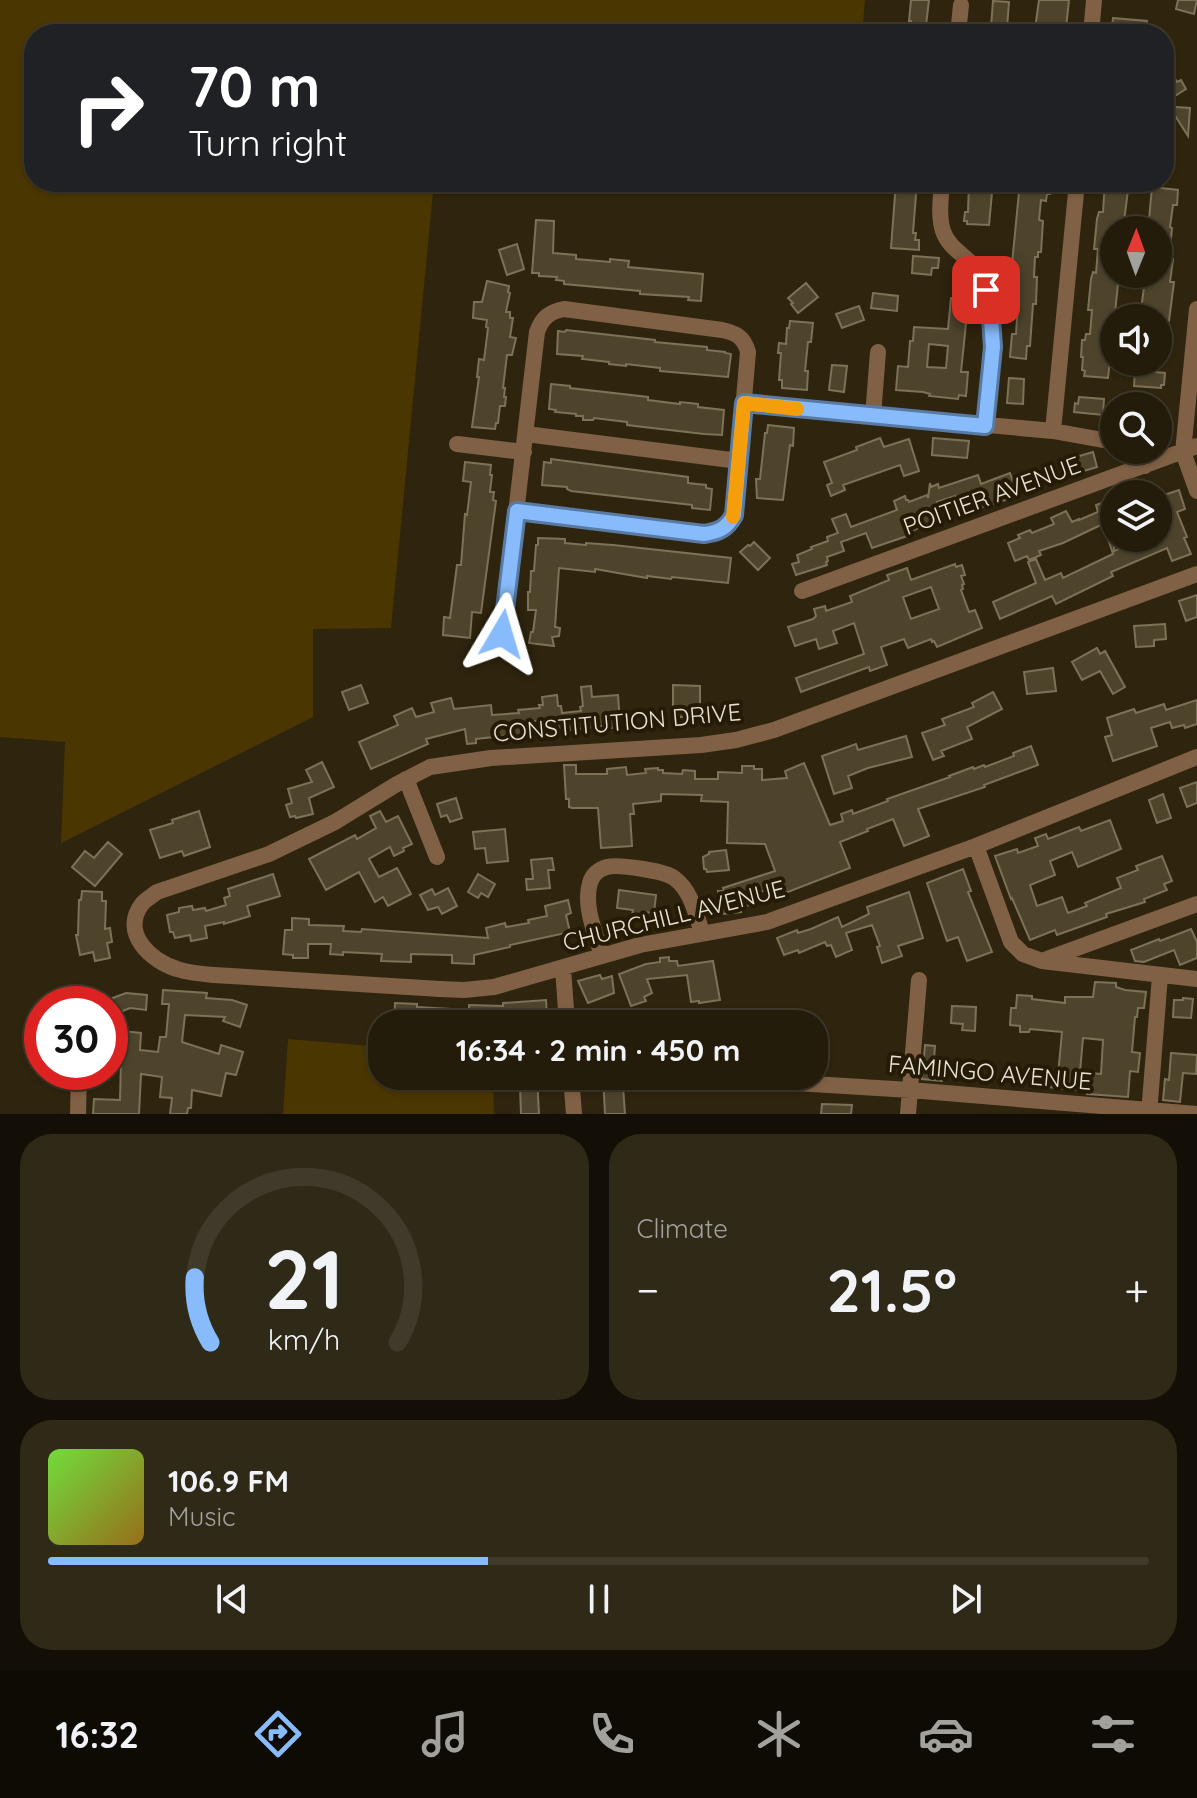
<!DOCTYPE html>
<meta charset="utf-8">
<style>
body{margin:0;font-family:Quicksand,sans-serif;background:#2f2918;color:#f1f3f6;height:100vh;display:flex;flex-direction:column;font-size:30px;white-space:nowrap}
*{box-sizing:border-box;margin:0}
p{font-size:26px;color:#a3a19c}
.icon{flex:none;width:44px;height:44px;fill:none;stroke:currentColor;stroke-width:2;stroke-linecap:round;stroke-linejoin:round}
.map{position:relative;height:1114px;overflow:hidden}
.panel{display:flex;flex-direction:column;gap:20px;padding:20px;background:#130f06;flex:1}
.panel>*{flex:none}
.top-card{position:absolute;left:24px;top:24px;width:1150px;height:168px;border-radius:32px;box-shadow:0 2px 6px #0004,0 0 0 2px #403a2b;background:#202124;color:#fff;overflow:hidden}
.needle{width:52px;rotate:1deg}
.fabs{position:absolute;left:1100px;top:216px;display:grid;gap:16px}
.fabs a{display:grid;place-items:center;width:72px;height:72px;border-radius:50%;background:#231c0a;box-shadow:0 2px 6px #0004,0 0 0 2px #403a2b;font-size:40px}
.speed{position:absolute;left:24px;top:986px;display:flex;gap:16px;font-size:40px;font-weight:700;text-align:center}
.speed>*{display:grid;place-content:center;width:104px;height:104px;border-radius:50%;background:#231c0a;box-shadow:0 2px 6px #0004,0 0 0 2px #403a2b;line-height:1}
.speed .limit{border:12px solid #d22;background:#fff;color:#111}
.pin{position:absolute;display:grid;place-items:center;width:68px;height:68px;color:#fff;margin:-34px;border-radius:16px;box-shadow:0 4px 12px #0006}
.me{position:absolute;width:88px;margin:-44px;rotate:7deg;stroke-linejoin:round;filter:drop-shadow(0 0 6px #0008)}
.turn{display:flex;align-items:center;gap:28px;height:168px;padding:0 32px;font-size:36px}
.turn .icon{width:104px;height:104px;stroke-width:2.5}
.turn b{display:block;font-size:56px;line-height:68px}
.big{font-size:60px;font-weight:700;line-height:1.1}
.panel .tile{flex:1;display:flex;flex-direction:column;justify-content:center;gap:12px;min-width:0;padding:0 28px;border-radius:32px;background:#2f2918}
.panel .dial{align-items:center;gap:0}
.dial svg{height:208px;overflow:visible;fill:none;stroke:#403a2b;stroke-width:7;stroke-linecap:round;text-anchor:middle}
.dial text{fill:#f1f3f6;stroke:none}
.song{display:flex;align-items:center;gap:24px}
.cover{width:96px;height:96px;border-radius:12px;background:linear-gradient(135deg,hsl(100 70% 55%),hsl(40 70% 35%))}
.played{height:8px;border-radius:4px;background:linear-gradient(90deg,#87bbfb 40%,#403a2b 40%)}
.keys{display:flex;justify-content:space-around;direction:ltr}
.heat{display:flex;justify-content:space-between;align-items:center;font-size:44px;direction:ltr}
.panel .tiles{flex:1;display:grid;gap:20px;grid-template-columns:1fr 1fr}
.tile:last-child{grid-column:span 2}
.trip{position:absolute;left:368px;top:1010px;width:460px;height:80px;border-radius:32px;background:#231c0a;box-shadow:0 2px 6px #0004,0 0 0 2px #403a2b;font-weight:700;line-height:80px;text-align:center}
.tab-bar{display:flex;height:128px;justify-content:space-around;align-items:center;background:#0e0b04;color:#a3a19c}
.tab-bar .icon{width:56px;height:56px}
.tab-bar .selected{color:#87bbfb}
.tab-bar b{font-size:36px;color:#f1f3f6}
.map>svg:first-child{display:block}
.green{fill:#4a3600}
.building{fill:#4e442c;stroke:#7d7158;stroke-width:2;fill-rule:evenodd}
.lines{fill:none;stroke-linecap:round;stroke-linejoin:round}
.minor{stroke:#806146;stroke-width:16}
.route-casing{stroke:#587aa3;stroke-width:20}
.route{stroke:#87bbfb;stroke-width:14}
.slow{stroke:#f59e0b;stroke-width:14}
.labels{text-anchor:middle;stroke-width:8;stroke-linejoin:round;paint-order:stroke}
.street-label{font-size:24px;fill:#e8e2d4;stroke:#251b05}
</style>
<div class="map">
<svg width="1197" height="1114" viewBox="0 0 1197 1114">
<rect width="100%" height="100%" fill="#2f250e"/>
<path class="green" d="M0 0H865L862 34H34V182H434L391 628 313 629V717L61 843 65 742 0 737Z
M712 182H849L848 194Z
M288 1039 382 1047V1076H493L494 1114H283Z"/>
<path class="building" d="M911 0H929L925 34H910L911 21H909Z
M1039 0H1069L1066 28 1063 27 1062 32 1035 29Z
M1178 0H1197L1194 14 1176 9Z
M993 1 1009 2 1007 28 991 27Z
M1113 18 1147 21 1146 34H1111Z
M1164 61 1177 82 1181 80 1186 89 1164 103Z
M1175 107 1190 108 1188 136 1174 114Z
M896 182H917L913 233H916L915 240H919V250L891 248Z
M969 182H993L989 225 967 224V221H964L965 212H968Z
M1020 182H1041L1040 184 1051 185 1050 194H1047L1046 201 1041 200 1039 220 1043 221 1041 252H1038V257H1035L1034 277H1037L1036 304H1033L1030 346H1027L1026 359 1010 357 1012 334H1016L1019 285 1010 284Z
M1105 182H1129L1123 230 1114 229V275H1119L1108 378 1084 376 1085 371 1082 370 1083 357H1081L1082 340H1085L1086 334H1090L1092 310H1088L1091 279 1093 272 1096 273 1098 249H1094L1097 219 1099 212H1103Z
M1152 187 1178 190 1177 205H1173L1170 227 1172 228 1169 259H1173L1170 282H1174L1169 321H1167V325H1158V318H1140L1145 279 1158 280V230H1148Z
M536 220 554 221 553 253 576 255V259L610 262V259L629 261 628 267 703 274 701 301 688 300 689 297 640 294V291L564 284V281L556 280 557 277 539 276V273H532Z
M517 244 524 269 507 275 499 250Z
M913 256 939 258 938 268H932L931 275 912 273Z
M487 281 509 286 508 292 510 293 506 312H510V318H513L510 337 516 338 512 355H507L503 388H505L504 397H506L505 406H500L498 423H496L495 429 472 427 479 377H477L479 359 484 360 488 328 486 327 487 320 473 318 474 302H482Z
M806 283 818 297 798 313 791 304 793 303 788 298Z
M873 293 898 296 897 311 871 308Z
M951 298 967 299V304H968L961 372H968L966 396 959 395 958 399 929 396 930 394 923 392 896 390 898 366 908 367 910 341H913L914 327 948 329ZM929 344 948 346 946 368 927 367Z
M859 306 864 320 842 328 836 314Z
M790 321 813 323 811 342H808L805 371H808L807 390 782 388V380H779L781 353H778L779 343 786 344 787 328H789Z
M566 330 655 340V342L707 347V350L725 352V353L731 354 728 377 660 371V368L626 364V366L609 364V362L582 359 583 356 557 354 558 331 565 332Z
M832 365 847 366 844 392 829 390Z
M1135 370 1165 373 1164 385H1161V388L1134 386Z
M1009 378 1024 379 1023 404 1007 403Z
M551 384 570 386V388L648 397V400L680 404V402L698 404V407L724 410 722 435 704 434 627 425V422L594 418 593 420H583V416H576V414L555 412 556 410 549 409Z
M1079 397 1104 399 1103 415 1074 412 1075 403 1078 404Z
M768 425 794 428 793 446 790 445 783 500 757 498 756 479H760L765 433H767Z
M880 438 884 447 909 439 919 471 904 476 900 465 843 485 845 490 831 496 827 485 832 483 824 462 857 450 856 447Z
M933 438 969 441 967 458 932 455Z
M1093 452 1097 467 1067 476 1062 461Z
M551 459 688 477V483L706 485V488L712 489 710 510 692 508V505L571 491 567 489V487L542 485 544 462 551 463Z
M465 462 491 465 490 475H492L490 492H494L493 500 496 501 481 613 472 612 470 638 443 635 444 617 450 618 457 565H461L465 514 467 515 471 482 463 481Z
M1010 473 1018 496 961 514 955 496 937 502 943 521 930 525 929 523 912 531 913 534 872 548 866 533 841 542 844 551 827 557 828 561 826 562 827 565 796 575 792 564 799 562 797 555 812 549 811 547 828 541 827 537 838 533 832 519 846 514 851 527 897 510 894 501 905 496 906 500H908L909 502 927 495 928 498 930 483 931 487 938 484 939 488 978 475 981 484Z
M1179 490 1185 509 1177 512 1187 537 1184 538 1191 554 1172 561 1167 548 1111 572 1113 576 1056 604 1052 596 1000 619 993 602 1036 583 1028 562 1036 559 1045 580 1061 573 1063 578 1113 554 1103 524 1063 543 1039 551 1041 555 1029 560 1027 556 1015 561 1008 543 1020 538 1018 535 1030 530 1032 533 1054 524 1051 518 1066 511 1072 522 1079 519V520L1098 512 1096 505 1114 498V551L1145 538H1158V497Z
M538 538 565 539V543L586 545V543L613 545 731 558 728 583 672 577 671 579 647 576V578L595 569V572L559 568 555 627 560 628 559 636 552 637 554 646 529 643 531 632H533L536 610H528V592H530L531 571H534L536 545H538Z
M754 542 770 558 758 570 740 552 748 545 750 546Z
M955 564 956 567 962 565 965 575 961 576 964 584 962 585 963 589 961 590 969 612 975 610 982 628 937 647 934 641 932 642 931 639 908 648 904 639 881 647 887 665 870 671 869 667 801 692 796 678 864 654 854 623 833 631 837 643 819 649 816 639 795 646 788 627 813 619 816 616 814 609 825 606 826 611 852 602 850 596 889 580 887 575 907 568 911 580ZM931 587 939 609 911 619 903 597Z
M1197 595V617L1186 621 1179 601Z
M1165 624 1166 639 1154 640V646L1136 647 1134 626Z
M1097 648 1100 654 1105 651 1125 687 1113 694 1100 671 1082 680 1072 662Z
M1053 668 1056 691 1027 694 1024 672Z
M361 685 368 703 349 710 342 692Z
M673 685 700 686V717H673Z
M591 686 592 697 618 695 620 723 613 724V728H603V726L570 730V727L546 730 544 720 525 722 526 736 503 738V736L476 739V743L467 744 465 729 426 739 428 744 371 769 359 742 398 725 394 716 412 708 416 717 434 712 431 703 451 698 454 709 491 705 492 715 519 713 518 710 540 708 539 705H543L542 697 557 695 558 706H561L562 713 581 711 580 707 583 706 581 687Z
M993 692 1002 709 967 727 972 739 941 751 944 756 933 760 922 733 945 725 942 719 974 707 972 703Z
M1197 700V724L1185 728 1184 725 1172 728 1170 722 1151 728 1157 746 1113 761 1105 737 1112 735 1107 718 1134 709 1136 713 1164 704 1166 710Z
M906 736 912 757 868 768 848 776 852 788 834 794 822 756 856 744 858 750Z
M1031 746 1038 765 984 785 985 787 918 809 929 836 904 846 893 819 867 829 868 831 840 842 850 868 780 895 776 887 750 895 751 905 741 906V912L723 914 722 908H720L718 891H724L723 888 775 871 765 844 727 843 728 802 701 801 702 795 661 794V801L633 804 634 814H630L632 846 601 848 598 808H572L569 807V799H566L564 765H576V774H607V769L626 767 627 775 646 773 645 769 658 768V770H663V773L682 774 683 770 695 771V779H718V772L742 773V766H754V769H762V780L787 778 785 771 804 763 830 825 843 821 841 814 852 810 853 814 888 801 887 799 950 777 949 776 973 767 974 769 984 765 985 767 1014 756 1013 753Z
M322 762 334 787 309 798 313 814 296 818 295 816 290 817 286 805 292 803 288 789 312 782 306 770Z
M1197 782V803L1187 807 1180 788Z
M1163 794 1171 818 1157 823 1149 800Z
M456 798 462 818 450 822 447 815 441 817 437 804Z
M199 811 210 847 184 856 182 851 160 858 150 830 173 823 172 820Z
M380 811 386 822 398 816 412 844 403 848 404 851 394 856 390 847 369 859 379 877 397 868 411 894 388 906 383 897 375 902 359 872 326 890 309 859 355 835 357 839 376 828 370 816Z
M1110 820 1121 849 1078 867 1072 852 1050 861 1055 875 1030 885 1037 906 1062 897 1068 913 1087 906 1085 903 1121 888 1117 878 1138 870 1136 866 1162 856 1172 881 1164 884 1167 890 1144 899 1145 902 1106 914 1107 917 1093 922 1057 935 1055 930 1030 940 1012 898 1011 899 995 856 1017 849 1018 853 1038 846 1035 838 1046 834 1048 839 1079 827 1081 831Z
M505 829 508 861 487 863 485 848 475 849 473 832Z
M108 842 122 854 95 886 72 867 85 851 94 858Z
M726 850 729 870 707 872 706 869H704L703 857 709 854V852Z
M552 858 554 870H548L550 888 527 890 526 879H533L531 860Z
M963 869 971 891 968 892 992 952 967 961 958 937 947 941 927 883Z
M273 874 280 896 247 906 250 916 224 924V922L205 926 207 938 191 941 190 935 175 938 173 932H170L167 915 179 912V908L192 906 193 910 205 908 206 911 226 905 224 898 230 896 228 889Z
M478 874 495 884 488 897 481 893 478 898 468 892Z
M448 888 457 906 442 914 438 907 428 910 420 895 432 889 435 895Z
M619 890 656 895 654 913 644 912 643 916 632 915 633 910 617 908Z
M82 891 102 892V901H106L105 929 110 928 112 942 107 943 110 958 95 961 93 952 80 955 76 935H78L79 900H81Z
M909 892 923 938 898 946 902 956 882 963 877 947 880 946 872 925 846 933 852 950 836 957 831 945 827 946 825 942 799 953 798 950 784 955 777 938 797 930 798 933 811 929 838 917 842 927 869 914 867 907Z
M568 900 571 913 566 915 570 932 510 945V947L474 955V964L452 963V955L411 954V962L381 961 382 954 343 952V955L330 954 331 944H308V958H293V955L283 954 285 930H292V918L309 919V925L344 926 343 931 361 932 362 929 488 938 486 928 505 923 506 927 529 923 528 920 547 916 545 906Z
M1191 929 1197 942V958L1180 965 1174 950 1144 962 1135 961 1131 950 1159 939 1160 941Z
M669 957V961H677L678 966 713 961 720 1000 699 1003V1001L691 1002 687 975 647 979 652 993 644 997 646 1001 631 1006 619 974 646 964 660 962V958Z
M600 975 602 979 612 976 614 993 588 1003 578 981Z
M1095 982 1116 983V987L1125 990 1146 992 1144 1008H1138L1137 1017H1135L1132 1052 1140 1053 1138 1072 1130 1071 1128 1097 1087 1094V1091L1039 1086V1074L1058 1075 1062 1032 1030 1029 1029 1032H1020V1026L1010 1025 1011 1008H1016L1017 995 1032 996V999L1065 1003V997H1093ZM1083 1038 1103 1040 1101 1074 1080 1072Z
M163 990 207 993 206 998 232 1000 247 1005 240 1027 223 1021 225 1017 185 1015 182 1042 219 1054 221 1045 243 1052 236 1075 226 1073 221 1096 192 1090 191 1108H188L187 1114H170L172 1098 160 1097 162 1077 141 1074 139 1114H93L94 1099 120 1100 121 1059H117L119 1035 123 1036V1031L141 1033 140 1050 158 1052 160 1037H166L169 1004H162Z
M126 993 147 995 146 1010 130 1008 110 1016V999Z
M1183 998 1193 999 1191 1018 1173 1017 1174 1000H1183Z
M546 1000 547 1017 488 1022V1024H394L395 1003 417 1004V1007L469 1010V1005L503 1006V1003Z
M952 1006 976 1007 975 1031 962 1030 963 1024 951 1023Z
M925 1045 935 1046 934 1060 944 1062 942 1081 922 1079Z
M1171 1053 1197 1055 1196 1074 1183 1073 1180 1102 1163 1100 1165 1079 1169 1080Z
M511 1076H537L539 1114H521L520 1086H512Z
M603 1076H619L620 1086H623L625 1114H605Z
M822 1104 852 1105 851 1114H821Z"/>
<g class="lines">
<path class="minor" d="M958 34 961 5
M1091 34 1094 0
M942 182C941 197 938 216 943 231 948 246 961 253 971 263 978 271 983 281 986 290 999 334 989 382 985 426
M1197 309 1183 452 1197 491
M744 403 1053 431 1114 442
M873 416 878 352
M1053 431 1077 182
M526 434 739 461
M457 444 524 452
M1131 450 1140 458 1145 466
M1197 574 774 730 736 740 701 745 491 758 430 767 397 784 335 822 269 854 157 892C152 896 145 900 142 904 120 933 151 961 177 969 189 973 202 974 214 975L440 989 464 990 494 987 640 945 767 922 976 846 1197 757
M802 591 1197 446
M502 634 537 332C542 318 549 312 564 309L722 330C736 333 744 337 748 352L734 515 723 529 716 533 704 534 517 511
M406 779 437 857
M976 846 1011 942 1023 954 1042 961 1197 979
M602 956C596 935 583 906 590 883 592 875 599 869 607 867 619 864 665 871 674 878 691 890 696 914 702 933
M1047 959 1197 904
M563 968 567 1024
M571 1076 574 1114
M780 1082 910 1090 1197 1114
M78 1114 79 1072
M908 1114 919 980
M1149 1114 1160 976"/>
</g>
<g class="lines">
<defs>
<path id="route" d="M502 634 517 511 704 534C719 532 727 528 734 515L744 403 985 426 993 347 991 318 986 290"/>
</defs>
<use href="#route" class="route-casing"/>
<use href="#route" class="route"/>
<path class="slow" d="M733 517 744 403 797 409"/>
</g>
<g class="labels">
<g class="street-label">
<text transform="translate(992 496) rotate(-20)" y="8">POITIER AVENUE</text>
<text transform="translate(617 723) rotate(-5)" y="8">CONSTITUTION DRIVE</text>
<text transform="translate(674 916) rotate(-14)" y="8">CHURCHILL AVENUE</text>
<text transform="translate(990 1073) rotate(5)" y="8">FAMINGO AVENUE</text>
</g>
</g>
</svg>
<div class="fabs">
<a><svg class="needle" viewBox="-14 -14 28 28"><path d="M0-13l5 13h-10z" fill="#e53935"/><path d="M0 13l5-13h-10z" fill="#a3a19c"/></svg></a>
<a><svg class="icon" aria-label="sound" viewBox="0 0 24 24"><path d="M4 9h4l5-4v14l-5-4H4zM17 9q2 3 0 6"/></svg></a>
<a><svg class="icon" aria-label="search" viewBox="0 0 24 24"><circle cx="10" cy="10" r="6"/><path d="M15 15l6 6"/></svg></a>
<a><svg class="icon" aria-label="layers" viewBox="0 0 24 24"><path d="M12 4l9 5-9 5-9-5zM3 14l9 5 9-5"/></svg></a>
</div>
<div class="speed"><div class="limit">30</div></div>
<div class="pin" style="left:986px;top:290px;background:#d93025"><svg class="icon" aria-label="arrive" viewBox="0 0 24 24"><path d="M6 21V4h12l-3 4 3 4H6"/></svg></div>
<svg class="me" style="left:502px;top:634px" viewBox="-20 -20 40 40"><path d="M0-17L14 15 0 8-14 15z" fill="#87bbfb" stroke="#fff" stroke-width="4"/></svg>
<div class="trip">16:34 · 2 min · 450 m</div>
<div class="top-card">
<div class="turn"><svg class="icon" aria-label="right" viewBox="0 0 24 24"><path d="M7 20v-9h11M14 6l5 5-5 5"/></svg><div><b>70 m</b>Turn right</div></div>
</div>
</div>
<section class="panel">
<div class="tiles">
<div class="tile dial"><svg viewBox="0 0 100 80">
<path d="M14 69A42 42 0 1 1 86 69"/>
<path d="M14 69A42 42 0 0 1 8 44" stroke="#87bbfb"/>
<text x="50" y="56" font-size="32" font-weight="700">21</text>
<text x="50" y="72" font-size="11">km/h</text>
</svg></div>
<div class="tile"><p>Climate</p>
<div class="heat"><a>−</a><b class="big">21.5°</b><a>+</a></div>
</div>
<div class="tile">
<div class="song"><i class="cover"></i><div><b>106.9 FM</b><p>Music</p></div></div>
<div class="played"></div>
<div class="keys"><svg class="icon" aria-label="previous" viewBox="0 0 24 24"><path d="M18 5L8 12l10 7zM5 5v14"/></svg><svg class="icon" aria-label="pause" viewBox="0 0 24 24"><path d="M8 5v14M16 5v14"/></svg><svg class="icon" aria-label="next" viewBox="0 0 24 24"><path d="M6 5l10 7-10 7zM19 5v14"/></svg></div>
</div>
</div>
</section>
<nav class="tab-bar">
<b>16:32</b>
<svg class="icon selected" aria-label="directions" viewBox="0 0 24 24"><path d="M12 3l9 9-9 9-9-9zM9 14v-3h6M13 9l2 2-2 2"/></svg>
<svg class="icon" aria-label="music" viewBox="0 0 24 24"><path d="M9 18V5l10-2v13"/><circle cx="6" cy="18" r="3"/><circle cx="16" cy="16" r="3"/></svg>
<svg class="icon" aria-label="phone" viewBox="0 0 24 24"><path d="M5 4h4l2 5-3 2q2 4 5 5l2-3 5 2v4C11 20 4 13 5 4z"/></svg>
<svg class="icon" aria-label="climate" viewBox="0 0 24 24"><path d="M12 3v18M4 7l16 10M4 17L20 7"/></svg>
<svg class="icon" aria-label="car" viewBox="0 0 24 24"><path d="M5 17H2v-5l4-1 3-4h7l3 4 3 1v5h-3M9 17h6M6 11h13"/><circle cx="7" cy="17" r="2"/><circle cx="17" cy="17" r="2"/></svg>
<svg class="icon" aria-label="filters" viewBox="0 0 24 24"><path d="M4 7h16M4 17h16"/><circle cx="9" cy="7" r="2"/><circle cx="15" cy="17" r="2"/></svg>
</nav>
